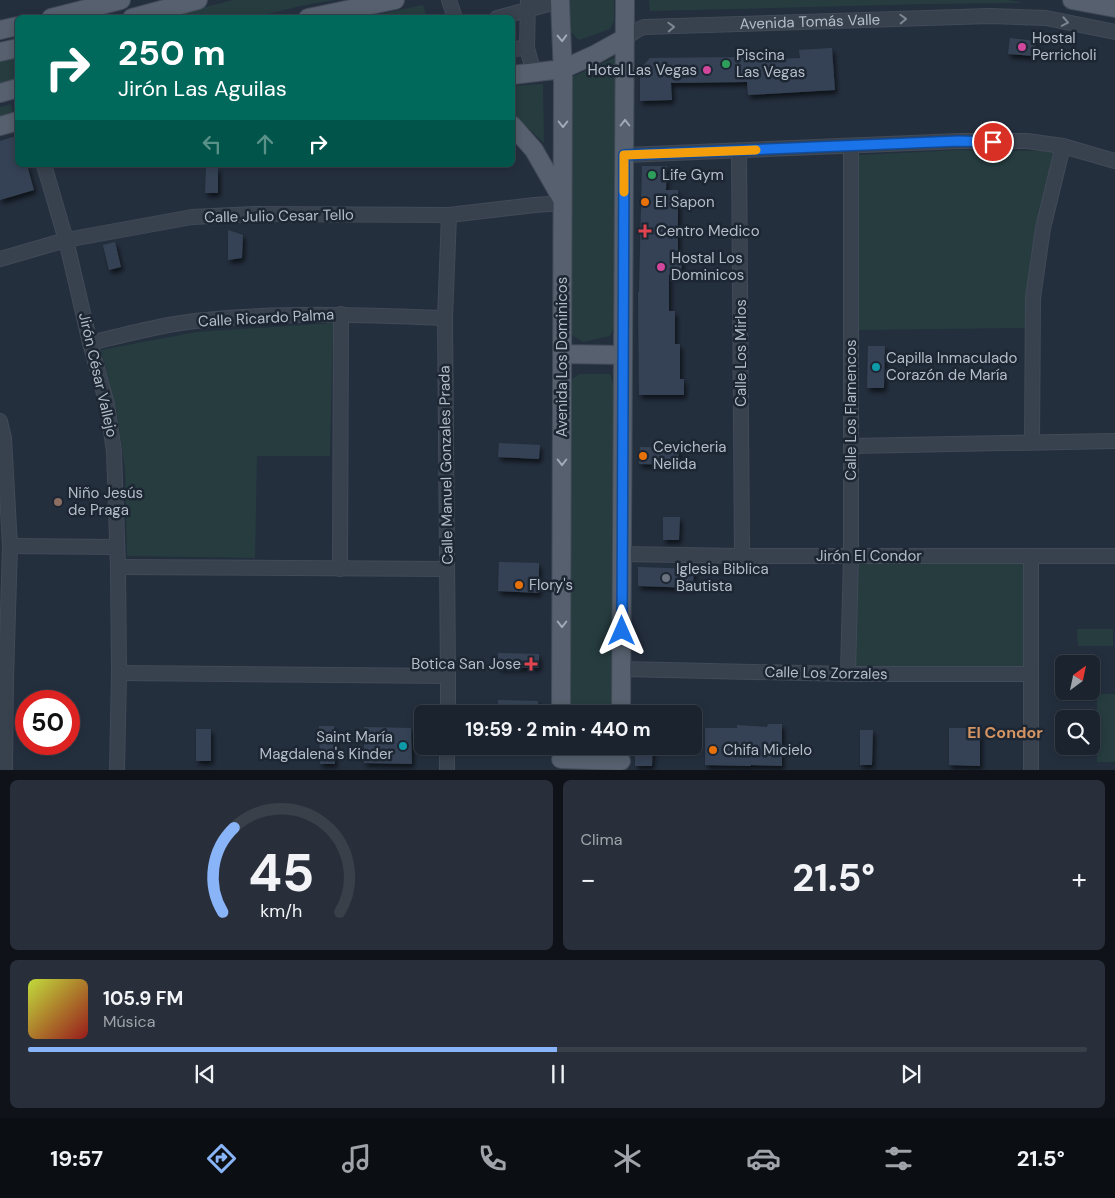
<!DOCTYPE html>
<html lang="es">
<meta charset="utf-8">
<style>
body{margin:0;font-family:"DM Sans",sans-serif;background:#282f3a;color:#f1f3f6;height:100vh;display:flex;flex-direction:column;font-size:19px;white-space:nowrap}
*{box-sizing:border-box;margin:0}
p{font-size:16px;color:#a0a4aa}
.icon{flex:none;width:28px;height:28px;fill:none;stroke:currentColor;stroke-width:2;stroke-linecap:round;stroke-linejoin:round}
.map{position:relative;height:770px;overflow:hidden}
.drawer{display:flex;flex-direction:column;gap:10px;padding:10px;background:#0f1319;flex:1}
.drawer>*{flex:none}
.banner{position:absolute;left:15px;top:15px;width:500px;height:152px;border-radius:8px;box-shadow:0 2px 8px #0003,0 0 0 1px #39404a;background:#00695c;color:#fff;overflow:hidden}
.needle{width:32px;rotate:33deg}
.controls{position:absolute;left:1055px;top:655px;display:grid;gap:10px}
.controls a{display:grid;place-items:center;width:45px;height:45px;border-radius:8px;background:#1b232e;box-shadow:0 2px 8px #0003,0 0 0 1px #39404a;font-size:25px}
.speed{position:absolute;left:15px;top:690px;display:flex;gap:10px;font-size:25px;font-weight:700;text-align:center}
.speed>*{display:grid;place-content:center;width:65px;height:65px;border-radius:50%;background:#1b232e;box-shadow:0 2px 8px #0003,0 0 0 1px #39404a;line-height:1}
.speed .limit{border:8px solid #d22;background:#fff;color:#111}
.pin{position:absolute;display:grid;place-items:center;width:42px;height:42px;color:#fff;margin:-21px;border:2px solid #fff;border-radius:50%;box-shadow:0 1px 5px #0007}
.me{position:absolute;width:55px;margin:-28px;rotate:0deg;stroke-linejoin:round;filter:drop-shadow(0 0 4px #0008)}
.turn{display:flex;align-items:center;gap:18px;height:105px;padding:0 20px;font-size:22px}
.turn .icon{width:65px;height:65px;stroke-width:2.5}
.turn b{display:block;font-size:35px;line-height:42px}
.lanes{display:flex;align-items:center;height:48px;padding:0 20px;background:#0003;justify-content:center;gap:25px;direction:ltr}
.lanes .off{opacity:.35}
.big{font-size:38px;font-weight:700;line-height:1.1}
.drawer .tile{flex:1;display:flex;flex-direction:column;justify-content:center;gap:8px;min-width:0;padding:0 18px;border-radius:8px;background:#282f3a}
.drawer .dial{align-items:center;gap:0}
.dial svg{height:130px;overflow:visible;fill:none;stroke:#39404a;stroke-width:7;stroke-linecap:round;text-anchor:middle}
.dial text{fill:#f1f3f6;stroke:none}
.song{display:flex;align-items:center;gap:15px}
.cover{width:60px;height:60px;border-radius:8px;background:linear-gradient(135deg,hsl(70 70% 55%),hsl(0 70% 35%))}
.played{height:5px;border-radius:2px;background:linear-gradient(90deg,#8ab4f8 50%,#39404a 50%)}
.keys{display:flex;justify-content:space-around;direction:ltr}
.heat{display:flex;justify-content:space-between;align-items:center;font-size:28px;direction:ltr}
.drawer .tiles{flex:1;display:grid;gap:10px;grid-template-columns:1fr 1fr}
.tile:last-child{grid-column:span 2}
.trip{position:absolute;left:414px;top:705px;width:288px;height:50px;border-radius:8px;background:#1b232e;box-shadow:0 2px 8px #0003,0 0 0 1px #39404a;font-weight:700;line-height:50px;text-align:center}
.dock{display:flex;height:80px;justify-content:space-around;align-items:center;background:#0b0e12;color:#a0a4aa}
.dock .icon{width:35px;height:35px}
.dock .active{color:#8ab4f8}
.dock b{font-size:22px;color:#f1f3f6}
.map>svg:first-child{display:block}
.green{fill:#263c3f}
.building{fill:#364354;filter:url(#shadow)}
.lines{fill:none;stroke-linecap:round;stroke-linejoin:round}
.minor-casing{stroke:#414a57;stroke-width:16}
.major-casing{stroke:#414a57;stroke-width:20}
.minor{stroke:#38414e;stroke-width:14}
.major{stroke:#56606e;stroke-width:18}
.oneway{stroke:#7c8592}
.oneway2{stroke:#a1aab7}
.route-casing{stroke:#114b97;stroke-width:12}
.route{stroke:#1a73e8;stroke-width:9}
.slow{stroke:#f59e0b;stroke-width:9}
.hotel-dot{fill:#d1479c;stroke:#1d2633;stroke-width:2}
.leisure-dot{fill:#2e9e5b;stroke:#1d2633;stroke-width:2}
.food-dot{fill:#e8710a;stroke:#1d2633;stroke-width:2}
.health-dot{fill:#e0444e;stroke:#1d2633;stroke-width:2}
.culture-dot{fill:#0f9aa8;stroke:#1d2633;stroke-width:2}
.education-dot{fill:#8d6e63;stroke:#1d2633;stroke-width:2}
.worship-dot{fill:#6b7280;stroke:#1d2633;stroke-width:2}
.labels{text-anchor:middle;stroke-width:5;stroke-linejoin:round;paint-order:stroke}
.street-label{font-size:15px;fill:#b4bcc9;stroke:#1d2633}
.poi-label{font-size:15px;fill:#b4bcc9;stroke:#1d2633;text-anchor:start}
.neighbourhood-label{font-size:16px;font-weight:bold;fill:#d59563;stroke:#1d2633}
</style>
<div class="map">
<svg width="1115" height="771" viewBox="0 0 1115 771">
<defs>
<filter id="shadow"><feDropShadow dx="2.5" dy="4" stdDeviation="2.5" flood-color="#0009"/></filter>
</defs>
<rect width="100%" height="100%" fill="#242f3e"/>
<path class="green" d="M233 0H335L300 6 256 17H167Z
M569 0H614V21L610 29 579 40 571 32Z
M649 0H1008L1021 2 1020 3 928 4 650 11Z
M423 5 427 17H367Z
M17 57V79L0 84V62Z
M616 57V323L610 336 583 342 571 334 572 77Z
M543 84 544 143 512 113 513 86Z
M11 104 13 114 0 118V107Z
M957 150 1053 151 1055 157 1042 203 1031 254 1027 328 859 330V155Z
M333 323 330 456H257L255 558 127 556 125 469 116 407 101 350 196 332Z
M579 374H610L613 384 615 714H567L566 384Z
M851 556H1031L1030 674H848Z
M1077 629H1113V646H1078Z
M1097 694H1115V762H1097Z"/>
<path class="building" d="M1010 38 1036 41 1034 56 1008 54Z
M832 48 835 90 748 95 747 82 671 83 672 100 640 101V69L650 58 746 57V55L780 53V59L800 58 799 50Z
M13 137 18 140V165H27L34 190 0 200V141Z
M642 166H667L666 190H678V259H682L681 275H669V311H675V344H680V379H684V395H639L638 292H639Z
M206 168H218V193H205Z
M228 230 243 235 242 258 228 260Z
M115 242 121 267 109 270 103 245Z
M868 346H885L884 388H867Z
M499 443 540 445 539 459 498 457Z
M640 447 679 448 678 465 639 464Z
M663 517H680L679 540H663Z
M499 562 539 563V593L498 591Z
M638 567 694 569 693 588 638 586Z
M498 653 539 654V668H498Z
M498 700 538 701V714H498Z
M768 724H782V766L751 765V766L705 765V728H737V725L767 727Z
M319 726H334L335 764H320Z
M364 727 411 728 412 764 364 763Z
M949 728H980V766L949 765Z
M196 729H211V761H196Z
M860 730H873L872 765H860Z
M635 746H653L652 766H635Z"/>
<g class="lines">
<defs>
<g id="minor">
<path d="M449 0 455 18"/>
<path d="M528 0 527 48 534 73"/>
<path d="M497 18 560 1"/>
<path id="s1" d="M625 38 637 30 644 27 990 16 1046 18 1115 32"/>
<path d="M512 49 527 48"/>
<path d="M739 151 742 556"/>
<path d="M625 155 959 141H1027L1063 146 1115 161"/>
<path d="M44 165 66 240 90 343 107 404 114 451 118 567 119 673 117 771"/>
<path d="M0 259 66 240 192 217 254 214 449 215 535 205 563 203"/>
<path d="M90 343C128 334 167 323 206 320 285 312 365 315 445 318"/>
<path d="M0 421 4 438 10 546 6 677 5 771"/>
<path d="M1032 442 1033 298 1043 228 1063 146"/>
<path d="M851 446 1115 441"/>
<path d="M10 546 117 547"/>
<path d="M622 554 742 556H1115"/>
<path d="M1031 556V771"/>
<path d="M118 567 447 569"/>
<path d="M340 569 341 314"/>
<path d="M622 669 848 674H1030"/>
<path d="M119 673 448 676"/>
<path d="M848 674 851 556V146"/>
<path d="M448 714V676L445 318 449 215"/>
<path d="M447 771V746"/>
</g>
<path id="major" d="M560 0 563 76 561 714
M1072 0 1115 8
M51 18 121 0
M132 18 198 0
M308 18 395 0
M0 30 18 26
M0 52 18 48
M512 75 563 69 596 54 625 38
M0 93 18 88
M512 125 534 150 562 199
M0 126 18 121
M562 354 623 355
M621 714 625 0
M561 759 621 761"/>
</defs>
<use href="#minor" class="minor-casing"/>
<use href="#major" class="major-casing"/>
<use href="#minor" class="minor"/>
<use href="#major" class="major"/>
</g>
<defs><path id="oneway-chevron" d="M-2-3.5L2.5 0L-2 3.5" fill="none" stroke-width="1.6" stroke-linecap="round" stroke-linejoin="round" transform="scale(1.25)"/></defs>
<g class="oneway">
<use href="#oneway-chevron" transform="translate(903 19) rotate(-2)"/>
<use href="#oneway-chevron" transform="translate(1065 22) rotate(11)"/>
<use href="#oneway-chevron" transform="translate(671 27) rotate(-2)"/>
</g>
<g class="oneway2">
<use href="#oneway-chevron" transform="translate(562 38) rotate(88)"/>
<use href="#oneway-chevron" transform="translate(625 123) rotate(-90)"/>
<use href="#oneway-chevron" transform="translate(563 124) rotate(90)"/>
<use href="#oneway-chevron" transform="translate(562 462) rotate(90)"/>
<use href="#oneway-chevron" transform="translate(562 624) rotate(90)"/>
</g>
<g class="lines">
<defs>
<path id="route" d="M622 631 624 155 959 141 993 142"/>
</defs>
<use href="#route" class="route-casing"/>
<use href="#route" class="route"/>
<path class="slow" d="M624 192V155L756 150"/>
</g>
<g class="hotel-dot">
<circle cx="1022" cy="47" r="5"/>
<circle cx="707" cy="70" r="5"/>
<circle cx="661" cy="267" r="5"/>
</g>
<g class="leisure-dot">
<circle cx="726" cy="64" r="5"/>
<circle cx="652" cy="175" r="5"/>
</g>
<g class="food-dot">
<circle cx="645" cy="202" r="5"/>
<circle cx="643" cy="456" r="5"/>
<circle cx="519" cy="585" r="5"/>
<circle cx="713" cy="750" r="5"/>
</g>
<g class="health-dot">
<path d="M642.5 223.5h5v5h5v5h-5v5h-5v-5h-5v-5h5z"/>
<path d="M528.5 656.5h5v5h5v5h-5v5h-5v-5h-5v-5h5z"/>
</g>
<g class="culture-dot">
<circle cx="876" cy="367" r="5"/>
<circle cx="403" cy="746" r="5"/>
</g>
<circle class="education-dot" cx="58" cy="502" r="5"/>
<circle class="worship-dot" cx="666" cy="578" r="5"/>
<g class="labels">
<g class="street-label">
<text dy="5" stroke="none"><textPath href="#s1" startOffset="188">Avenida Tomás Valle</textPath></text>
<text transform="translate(279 216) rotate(-1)" y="5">Calle Julio Cesar Tello</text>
<text transform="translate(266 318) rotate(-3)" y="5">Calle Ricardo Palma</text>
<text transform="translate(741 353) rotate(-90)" y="5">Calle Los Mirlos</text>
<text transform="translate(562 357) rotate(-90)" y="5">Avenida Los Dominicos</text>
<text transform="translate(98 375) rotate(77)" y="5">Jirón César Vallejo</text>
<text transform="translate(851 410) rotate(-90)" y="5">Calle Los Flamencos</text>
<text transform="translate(446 465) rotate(-91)" y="5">Calle Manuel Gonzales Prada</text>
<text x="869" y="561">Jirón El Condor</text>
<text transform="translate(826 673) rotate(1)" y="5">Calle Los Zorzales</text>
</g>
<g class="poi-label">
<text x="1032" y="43">Hostal<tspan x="1032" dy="17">Perricholi</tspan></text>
<text x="736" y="60">Piscina<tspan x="736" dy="17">Las Vegas</tspan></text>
<text x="697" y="75" text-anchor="end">Hotel Las Vegas</text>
<text x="662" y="180">Life Gym</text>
<text x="655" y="207">El Sapon</text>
<text x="656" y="236">Centro Medico</text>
<text x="671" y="263">Hostal Los<tspan x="671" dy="17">Dominicos</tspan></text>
<text x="886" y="363">Capilla Inmaculado<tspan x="886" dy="17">Corazón de María</tspan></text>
<text x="653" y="452">Cevicheria<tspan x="653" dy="17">Nelida</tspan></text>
<text x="68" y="498">Niño Jesús<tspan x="68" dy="17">de Praga</tspan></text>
<text x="676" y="574">Iglesia Biblica<tspan x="676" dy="17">Bautista</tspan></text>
<text x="529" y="590">Flory's</text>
<text x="521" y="669" text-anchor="end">Botica San Jose</text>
<text x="393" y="742" text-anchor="end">Saint María<tspan x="393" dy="17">Magdalena's Kinder</tspan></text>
<text x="723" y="755">Chifa Micielo</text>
</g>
<g class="neighbourhood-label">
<text x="1005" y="738">El Condor</text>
</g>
</g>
</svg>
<div class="controls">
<a><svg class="needle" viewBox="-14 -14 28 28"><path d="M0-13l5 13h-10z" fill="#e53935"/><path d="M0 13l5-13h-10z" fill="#a0a4aa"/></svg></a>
<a><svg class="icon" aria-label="search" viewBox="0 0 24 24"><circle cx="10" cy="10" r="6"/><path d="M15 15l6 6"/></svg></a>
</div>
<div class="speed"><div class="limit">50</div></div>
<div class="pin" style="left:993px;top:142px;background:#d93025"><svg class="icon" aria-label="arrive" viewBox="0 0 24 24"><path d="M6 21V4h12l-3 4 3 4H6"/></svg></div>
<svg class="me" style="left:622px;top:631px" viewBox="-20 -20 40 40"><path d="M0-17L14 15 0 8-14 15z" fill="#1a73e8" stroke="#fff" stroke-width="4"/></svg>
<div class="trip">19:59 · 2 min · 440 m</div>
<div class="banner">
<div class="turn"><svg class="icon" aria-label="right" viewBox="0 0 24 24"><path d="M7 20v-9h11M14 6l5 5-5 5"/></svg><div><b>250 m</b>Jirón Las Aguilas</div></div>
<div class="lanes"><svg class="icon off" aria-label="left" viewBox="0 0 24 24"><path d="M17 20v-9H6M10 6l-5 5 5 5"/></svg><svg class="icon off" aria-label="ahead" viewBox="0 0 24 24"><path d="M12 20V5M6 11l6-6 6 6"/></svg><svg class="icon" aria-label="right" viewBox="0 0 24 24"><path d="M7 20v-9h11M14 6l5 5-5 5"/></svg></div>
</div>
</div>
<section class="drawer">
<div class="tiles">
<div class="tile dial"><svg viewBox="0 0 100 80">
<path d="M14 69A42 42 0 1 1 86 69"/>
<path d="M14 69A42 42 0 0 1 21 17" stroke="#8ab4f8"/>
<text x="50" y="56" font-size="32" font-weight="700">45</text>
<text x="50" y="72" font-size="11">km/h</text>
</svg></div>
<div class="tile"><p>Clima</p>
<div class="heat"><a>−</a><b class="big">21.5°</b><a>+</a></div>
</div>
<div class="tile">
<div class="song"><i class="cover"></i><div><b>105.9 FM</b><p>Música</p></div></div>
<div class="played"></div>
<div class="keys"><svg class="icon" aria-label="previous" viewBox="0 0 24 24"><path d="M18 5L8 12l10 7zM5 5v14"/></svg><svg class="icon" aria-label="pause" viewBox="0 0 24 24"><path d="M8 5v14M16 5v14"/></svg><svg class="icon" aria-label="next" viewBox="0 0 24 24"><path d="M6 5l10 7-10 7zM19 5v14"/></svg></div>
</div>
</div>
</section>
<nav class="dock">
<b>19:57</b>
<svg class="icon active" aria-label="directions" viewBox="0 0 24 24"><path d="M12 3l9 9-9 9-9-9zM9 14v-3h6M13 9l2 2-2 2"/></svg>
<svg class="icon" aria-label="music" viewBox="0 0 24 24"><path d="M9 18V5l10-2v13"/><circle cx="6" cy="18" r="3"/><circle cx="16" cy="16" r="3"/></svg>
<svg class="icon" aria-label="phone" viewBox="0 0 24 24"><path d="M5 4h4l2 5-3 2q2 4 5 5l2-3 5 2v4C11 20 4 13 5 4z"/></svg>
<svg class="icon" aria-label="climate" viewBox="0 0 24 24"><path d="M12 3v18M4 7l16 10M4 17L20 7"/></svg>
<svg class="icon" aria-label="car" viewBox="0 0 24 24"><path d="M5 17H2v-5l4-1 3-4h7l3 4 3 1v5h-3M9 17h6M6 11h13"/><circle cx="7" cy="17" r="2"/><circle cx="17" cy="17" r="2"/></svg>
<svg class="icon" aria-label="filters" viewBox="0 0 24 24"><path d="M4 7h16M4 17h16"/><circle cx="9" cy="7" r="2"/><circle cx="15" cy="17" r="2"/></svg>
<b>21.5°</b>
</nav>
